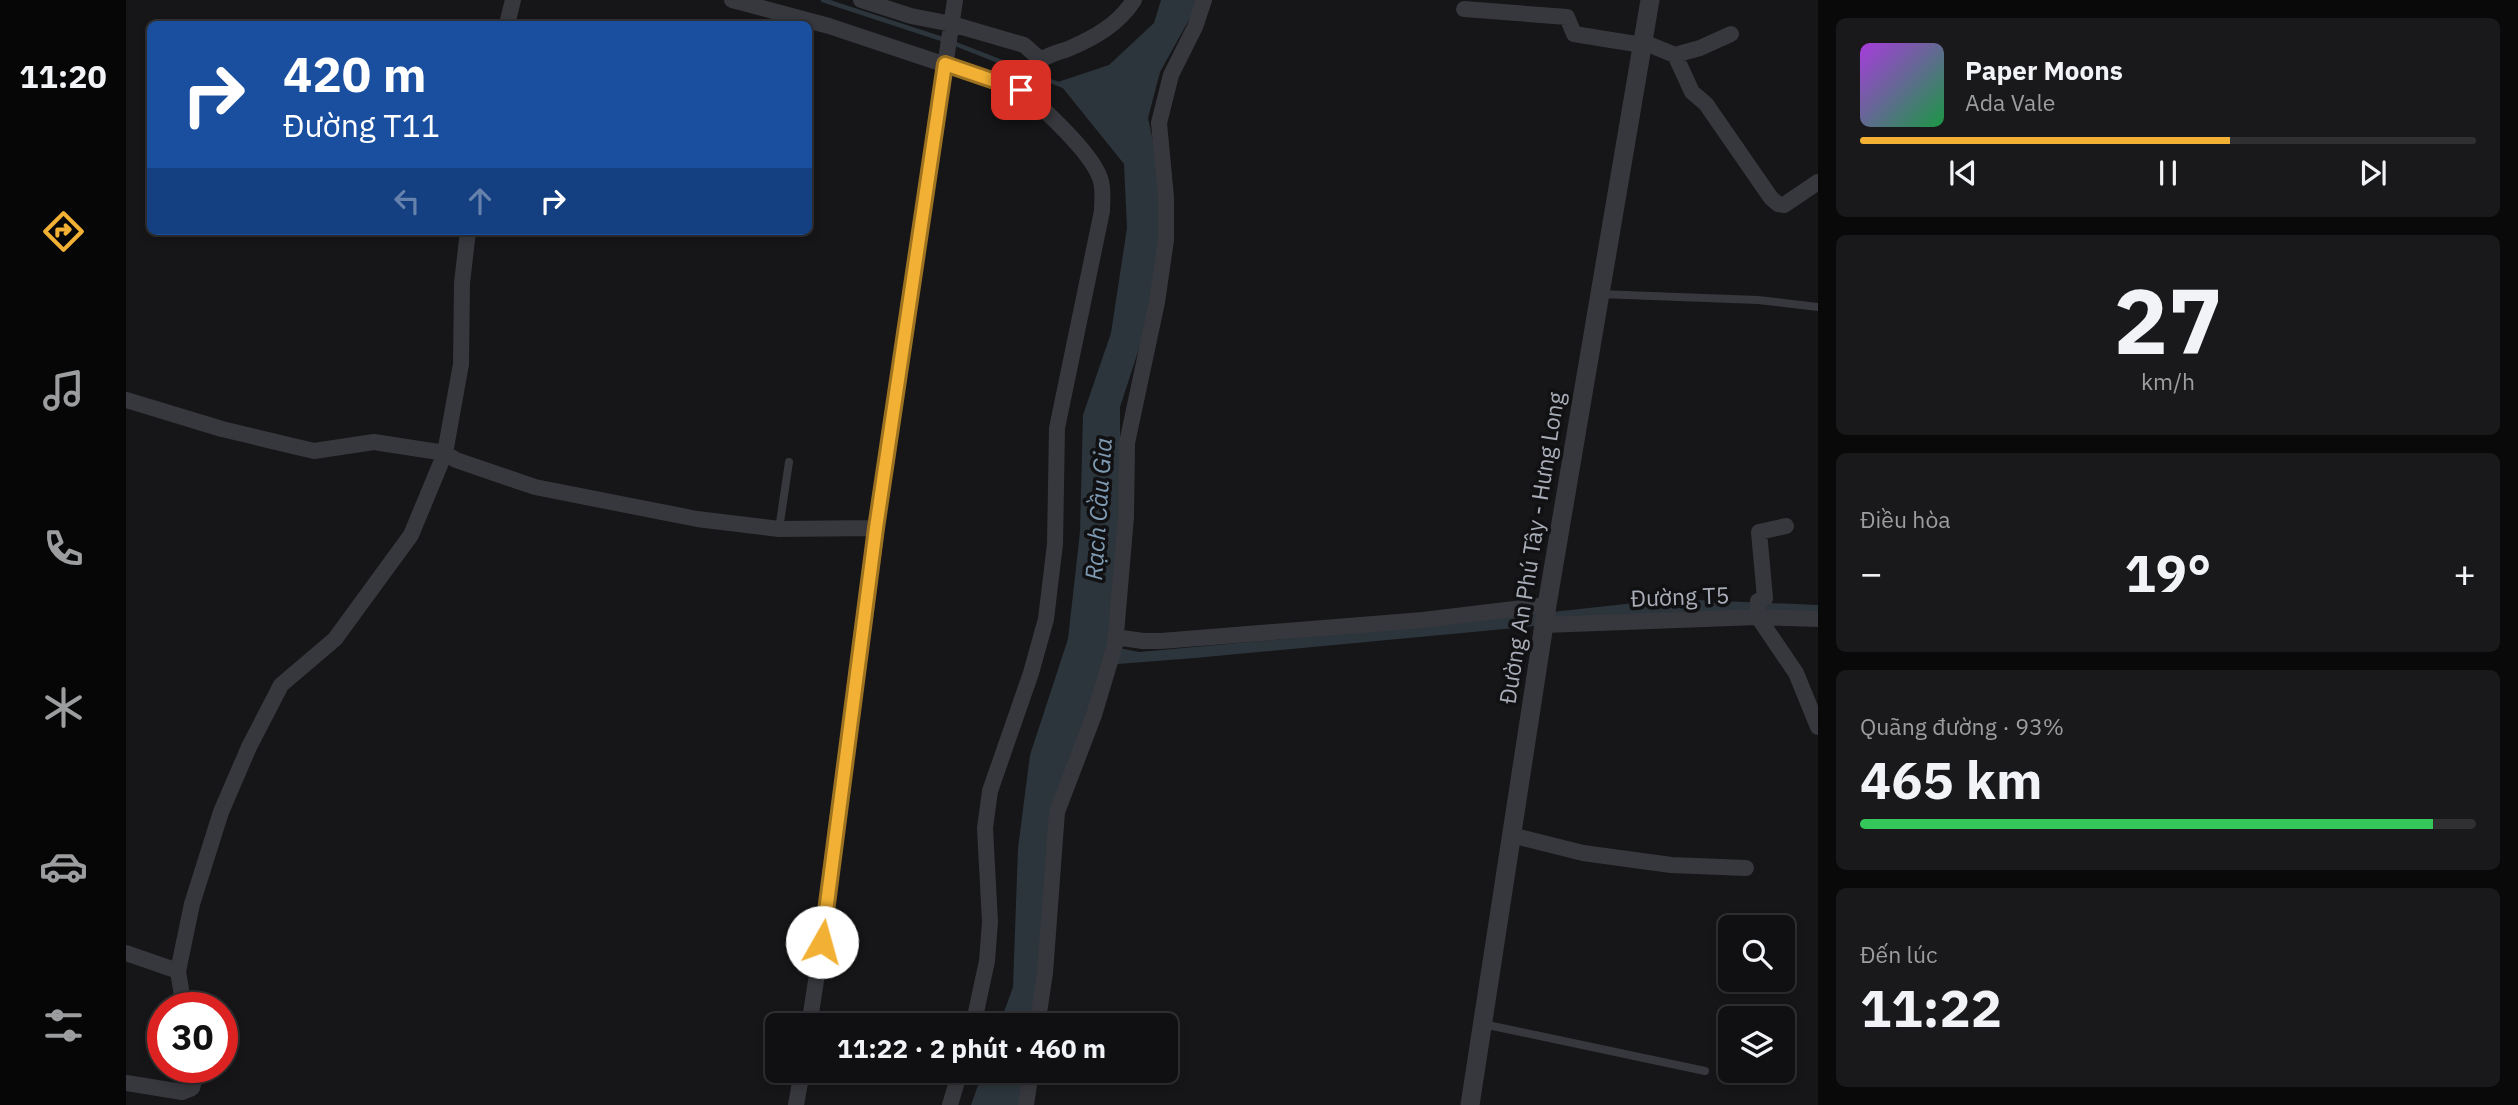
<!DOCTYPE html>
<html lang="vi">
<meta charset="utf-8">
<style>
body{margin:0;font-family:"IBM Plex Sans",sans-serif;background:#19191b;color:#f1f3f6;height:100vh;display:flex;flex-direction:column;font-size:26px;white-space:nowrap}
*{box-sizing:border-box;margin:0}
p{font-size:23px;color:#9c9d9f}
.icon{flex:none;width:38px;height:38px;fill:none;stroke:currentColor;stroke-width:2;stroke-linecap:round;stroke-linejoin:round}
.map{position:relative;flex:1;overflow:hidden}
.sheet{display:flex;flex-direction:column;gap:18px;padding:18px;background:#09090a;width:700px}
.sheet>*{flex:none}
.hud{position:absolute;left:21px;top:21px;width:665px;height:214px;border-radius:10px;box-shadow:0 4px 10px #0003,0 0 0 2px #303032;background:#1a4fa0;color:#fff;overflow:hidden}
.tools{position:absolute;left:1592px;top:915px;display:grid;gap:14px}
.tools a{display:grid;place-items:center;width:77px;height:77px;border-radius:10px;background:#101012;box-shadow:0 4px 10px #0003,0 0 0 2px #303032;font-size:35px}
.speed{position:absolute;left:21px;top:992px;display:flex;gap:14px;font-size:35px;font-weight:700;text-align:center}
.speed>*{display:grid;place-content:center;width:91px;height:91px;border-radius:50%;background:#101012;box-shadow:0 4px 10px #0003,0 0 0 2px #303032;line-height:1}
.speed .limit{border:10px solid #d22;background:#fff;color:#111}
.pin{position:absolute;display:grid;place-items:center;width:60px;height:60px;color:#fff;margin:-30px;border-radius:14px;box-shadow:0 4px 10px #0006}
.me{position:absolute;width:77px;margin:-38px;rotate:7deg;stroke-linejoin:round;filter:drop-shadow(0 0 5px #0008)}
.turn{display:flex;align-items:center;gap:24px;height:147px;padding:0 21px;font-size:32px}
.turn .icon{width:91px;height:91px;stroke-width:2.5}
.turn b{display:block;font-size:49px;line-height:60px}
.lanes{display:flex;align-items:center;height:66px;padding:0 21px;background:#0003;justify-content:center;gap:35px;direction:ltr}
.lanes .off{opacity:.35}
.big{font-size:52px;font-weight:700;line-height:1.1}
.sheet .widget{flex:1;display:flex;flex-direction:column;justify-content:center;gap:10px;min-width:0;padding:0 24px;border-radius:10px;background:#19191b}
.sheet .dial{align-items:center;gap:0}
.dial b{font-size:91px;line-height:1}
.song{display:flex;align-items:center;gap:21px}
.cover{width:84px;height:84px;border-radius:10px;background:linear-gradient(135deg,hsl(280 70% 55%),hsl(140 70% 35%))}
.played{height:7px;border-radius:4px;background:linear-gradient(90deg,#f2b134 60%,#303032 60%)}
.keys{display:flex;justify-content:space-around;direction:ltr}
.heat{display:flex;justify-content:space-between;align-items:center;font-size:38px;direction:ltr}
.charge{height:10px;border-radius:5px;background:linear-gradient(90deg,#34c759 93%,#303032 0)}
.trip{position:absolute;left:639px;top:1013px;width:413px;height:70px;border-radius:10px;background:#101012;box-shadow:0 4px 10px #0003,0 0 0 2px #303032;font-weight:700;line-height:70px;text-align:center}
main{display:flex;flex:1;min-height:0}
.tab-bar{display:flex;flex-direction:column;width:126px;justify-content:space-around;align-items:center;background:#060607;color:#9c9d9f}
.tab-bar .icon{width:49px;height:49px}
.tab-bar .on{color:#f2b134}
.tab-bar b{font-size:32px;color:#f1f3f6}
.map>svg:first-child{display:block}
.water{fill:#2c353c}
.lines{fill:none;stroke-linecap:round;stroke-linejoin:round}
.stream{stroke:#2c353c;stroke-width:4.5}
.service{stroke:#37383d;stroke-width:8}
.minor{stroke:#37383d;stroke-width:16}
.tertiary{stroke:#37383d;stroke-width:19}
.route-casing{stroke:#9d7322;stroke-width:18}
.route{stroke:#f2b134;stroke-width:12}
.labels{text-anchor:middle;stroke-width:7;stroke-linejoin:round;paint-order:stroke}
.street-label{font-size:23px;fill:#a8adb8;stroke:#111113}
.water-label{font-size:24px;font-style:italic;fill:#7f9bb3;stroke:#111113}
</style>
<main>
<nav class="tab-bar">
<b>11:20</b>
<svg class="icon on" aria-label="directions" viewBox="0 0 24 24"><path d="M12 3l9 9-9 9-9-9zM9 14v-3h6M13 9l2 2-2 2"/></svg>
<svg class="icon" aria-label="music" viewBox="0 0 24 24"><path d="M9 18V5l10-2v13"/><circle cx="6" cy="18" r="3"/><circle cx="16" cy="16" r="3"/></svg>
<svg class="icon" aria-label="phone" viewBox="0 0 24 24"><path d="M5 4h4l2 5-3 2q2 4 5 5l2-3 5 2v4C11 20 4 13 5 4z"/></svg>
<svg class="icon" aria-label="climate" viewBox="0 0 24 24"><path d="M12 3v18M4 7l16 10M4 17L20 7"/></svg>
<svg class="icon" aria-label="car" viewBox="0 0 24 24"><path d="M5 17H2v-5l4-1 3-4h7l3 4 3 1v5h-3M9 17h6M6 11h13"/><circle cx="7" cy="17" r="2"/><circle cx="17" cy="17" r="2"/></svg>
<svg class="icon" aria-label="filters" viewBox="0 0 24 24"><path d="M4 7h16M4 17h16"/><circle cx="9" cy="7" r="2"/><circle cx="15" cy="17" r="2"/></svg>
</nav>
<div class="map">
<svg width="1692" height="1105" viewBox="0 0 1692 1105">
<rect width="100%" height="100%" fill="#161618"/>
<path class="water" d="M1035 0H1074L1034 72 1022 118 1037 187 1034 238 1024 315 994 407V518L983 646 1013 652 1278 628 1546 599 1692 605V614L1463 621 1069 658 979 665 923 821 908 1025 873 1026 887 987 892 848 904 755 942 639 954 532 957 415 985 333 1001 228 998 164 932 82 983 65 1028 23Z
M857 1071H901L895 1105H845Z"/>
<g class="lines">
<path class="stream" d="M697 0 819 40
M827 43 901 72
M909 75 940 87"/>
<path class="service" d="M1473 294 1632 300 1692 307
M653 529 663 462
M1357 1024 1579 1071"/>
<path class="minor" d="M606 0 703 26 895 90C917 108 965 152 974 178 978 188 976 200 976 211L931 428 929 544 920 619 905 673 864 791 859 828 864 922 861 961 847 1026
M735 0 785 16 826 24 898 45 915 60
M1338 9 1441 17 1448 34 1516 45
M381 24 387 0
M1517 42 1549 55 1574 48 1605 34
M1549 55 1566 92 1580 104 1645 198 1652 204 1658 205 1692 182
M895 90C900 80 907 65 917 59 924 54 934 52 942 49 968 38 993 24 1008 0
M0 400 96 429 188 451 248 442 319 453 330 460 409 487 571 519 653 529 750 528
M1660 526 1633 532 1639 598 1632 601V617L1670 673 1692 727
M1418 625 1632 617 1692 619
M989 637 1017 641H1035L1297 620 1421 605
M1385 835 1457 853 1545 865 1620 868
M0 953 52 971
M58 1008 52 971 66 904 95 812 123 747 155 685 209 639 285 535 319 453 335 364 336 283 342 231
M683 1026 696 942 756 487 829 0
M911 1026 919 973 931 812 968 715 989 645 1000 517 1001 443 1031 302 1040 240V197L1033 123 1045 75 1069 27 1078 0
M0 1083 56 1092 66 1088 68 1081 66 1068
M670 1105 676 1071
M824 1105 834 1071
M900 1105 905 1071"/>
<path class="tertiary" d="M1344 1105 1421 605 1524 0"/>
</g>
<g class="lines">
<defs>
<path id="route" d="M696 942 750 528 819 64 895 90"/>
</defs>
<use href="#route" class="route-casing"/>
<use href="#route" class="route"/>
</g>
<g class="labels">
<g class="street-label">
<text transform="translate(1406 548) rotate(-81)" y="8">Đường An Phú Tây - Hưng Long</text>
<text transform="translate(1554 597) rotate(-2)" y="8">Đường T5</text>
</g>
<g class="water-label">
<text transform="translate(973 509) rotate(-86)" y="8">Rạch Cầu Gia</text>
</g>
</g>
</svg>
<div class="tools">
<a><svg class="icon" aria-label="search" viewBox="0 0 24 24"><circle cx="10" cy="10" r="6"/><path d="M15 15l6 6"/></svg></a>
<a><svg class="icon" aria-label="layers" viewBox="0 0 24 24"><path d="M12 4l9 5-9 5-9-5zM3 14l9 5 9-5"/></svg></a>
</div>
<div class="speed"><div class="limit">30</div></div>
<div class="pin" style="left:895px;top:90px;background:#d93025"><svg class="icon" aria-label="arrive" viewBox="0 0 24 24"><path d="M6 21V4h12l-3 4 3 4H6"/></svg></div>
<svg class="me" style="left:696px;top:942px" viewBox="-20 -20 40 40"><circle r="19" fill="#fff"/><path d="M0-13L10 11 0 6-10 11z" fill="#f2b134"/></svg>
<div class="trip">11:22 · 2 phút · 460 m</div>
<div class="hud">
<div class="turn"><svg class="icon" aria-label="right" viewBox="0 0 24 24"><path d="M7 20v-9h11M14 6l5 5-5 5"/></svg><div><b>420 m</b>Đường T11</div></div>
<div class="lanes"><svg class="icon off" aria-label="left" viewBox="0 0 24 24"><path d="M17 20v-9H6M10 6l-5 5 5 5"/></svg><svg class="icon off" aria-label="ahead" viewBox="0 0 24 24"><path d="M12 20V5M6 11l6-6 6 6"/></svg><svg class="icon" aria-label="right" viewBox="0 0 24 24"><path d="M7 20v-9h11M14 6l5 5-5 5"/></svg></div>
</div>
</div>
<section class="sheet">
<div class="widget">
<div class="song"><i class="cover"></i><div><b>Paper Moons</b><p>Ada Vale</p></div></div>
<div class="played"></div>
<div class="keys"><svg class="icon" aria-label="previous" viewBox="0 0 24 24"><path d="M18 5L8 12l10 7zM5 5v14"/></svg><svg class="icon" aria-label="pause" viewBox="0 0 24 24"><path d="M8 5v14M16 5v14"/></svg><svg class="icon" aria-label="next" viewBox="0 0 24 24"><path d="M6 5l10 7-10 7zM19 5v14"/></svg></div>
</div>
<div class="widget dial"><b>27</b><p>km/h</p></div>
<div class="widget"><p>Điều hòa</p>
<div class="heat"><a>−</a><b class="big">19°</b><a>+</a></div>
</div>
<div class="widget"><p>Quãng đường · 93%</p><b class="big">465 km</b><div class="charge"></div></div>
<div class="widget"><p>Đến lúc</p><b class="big">11:22</b></div>
</section>
</main>
